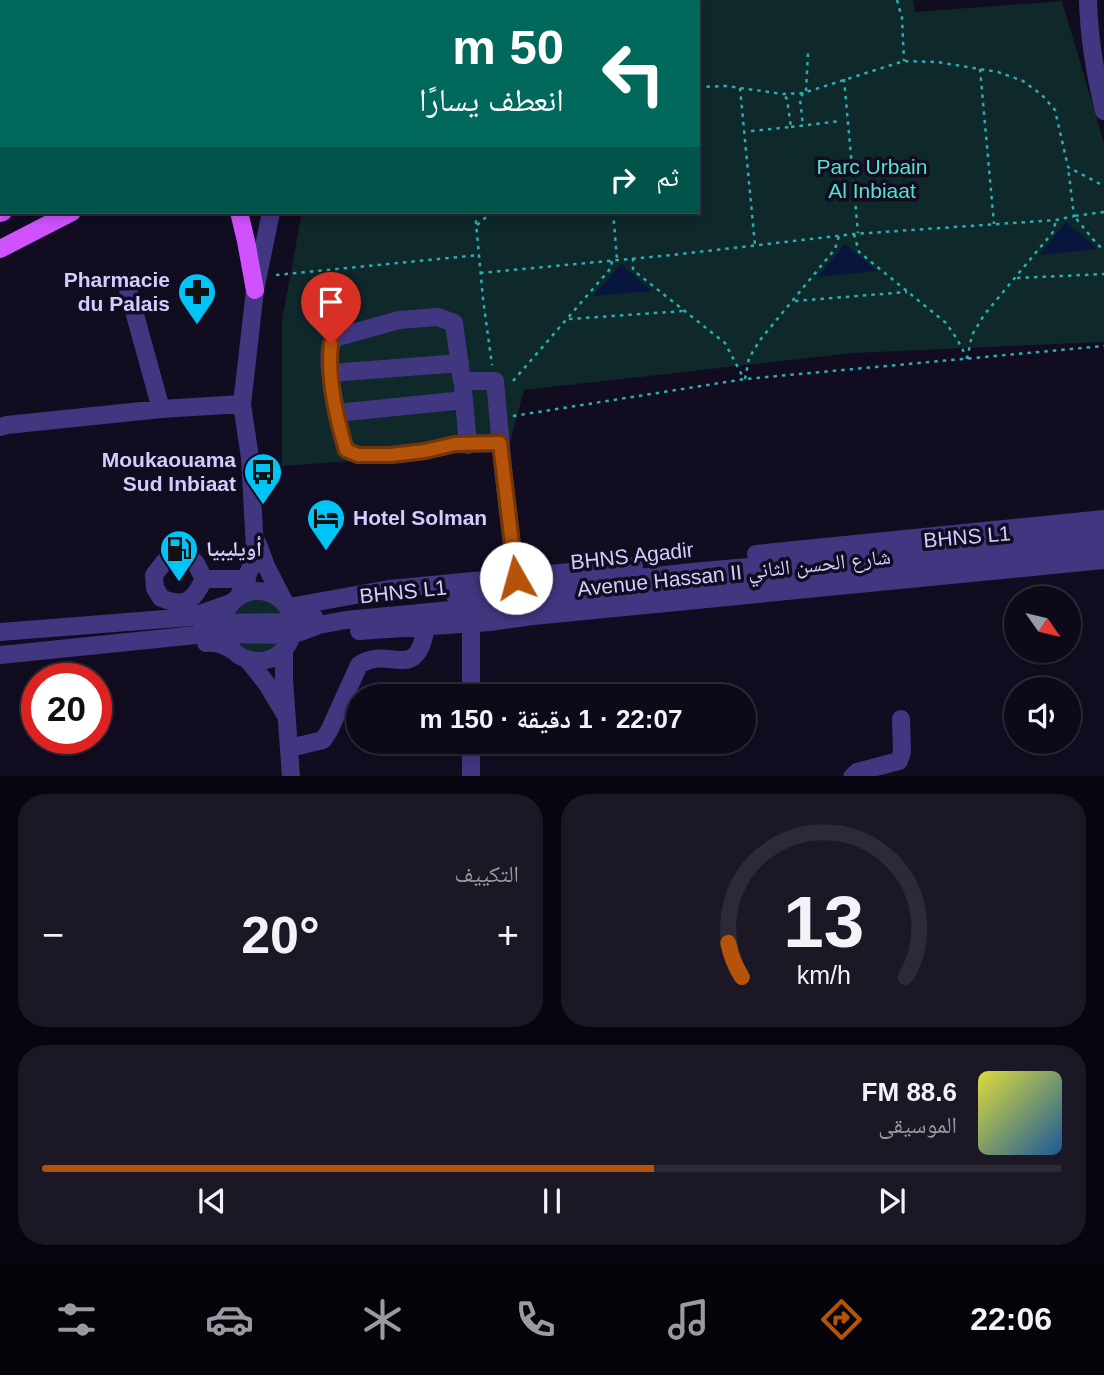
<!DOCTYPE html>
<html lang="ar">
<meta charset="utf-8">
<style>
body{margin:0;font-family:Arial,"Noto Naskh Arabic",sans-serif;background:#1b1725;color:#f1f3f6;direction:rtl;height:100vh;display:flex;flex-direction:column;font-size:26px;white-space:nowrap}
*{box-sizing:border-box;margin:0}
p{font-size:23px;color:#9a9aa2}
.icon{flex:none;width:38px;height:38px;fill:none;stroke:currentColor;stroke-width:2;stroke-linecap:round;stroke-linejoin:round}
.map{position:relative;height:776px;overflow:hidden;direction:ltr}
.panel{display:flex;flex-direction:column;gap:18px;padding:18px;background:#07050d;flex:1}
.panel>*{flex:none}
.hud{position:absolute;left:0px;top:0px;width:700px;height:214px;box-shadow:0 4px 10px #0003,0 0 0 2px #2d2a37;direction:rtl;background:#00695c;color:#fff;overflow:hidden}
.needle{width:46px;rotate:124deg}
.fabs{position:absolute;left:1004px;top:586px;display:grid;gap:14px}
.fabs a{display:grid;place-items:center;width:77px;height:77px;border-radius:50%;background:#0d0918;box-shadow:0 4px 10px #0003,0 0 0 2px #2d2a37;font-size:35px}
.speed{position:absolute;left:21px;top:663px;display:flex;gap:14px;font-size:35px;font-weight:700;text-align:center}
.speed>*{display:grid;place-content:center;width:91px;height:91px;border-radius:50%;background:#0d0918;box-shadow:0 4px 10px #0003,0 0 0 2px #2d2a37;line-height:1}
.speed .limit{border:10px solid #d22;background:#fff;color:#111}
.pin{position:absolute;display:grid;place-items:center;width:60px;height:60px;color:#fff;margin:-72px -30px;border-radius:50% 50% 50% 0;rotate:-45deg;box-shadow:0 0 7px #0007}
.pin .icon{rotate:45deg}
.me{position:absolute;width:77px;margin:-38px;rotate:353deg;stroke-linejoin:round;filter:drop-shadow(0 0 5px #0008)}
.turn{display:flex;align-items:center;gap:24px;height:147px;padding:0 21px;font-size:32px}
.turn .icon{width:91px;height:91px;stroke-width:2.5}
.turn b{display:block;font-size:49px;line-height:60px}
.then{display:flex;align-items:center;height:66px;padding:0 21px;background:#0003;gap:14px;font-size:26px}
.big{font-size:52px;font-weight:700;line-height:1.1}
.panel .widget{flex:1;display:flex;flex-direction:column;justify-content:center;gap:10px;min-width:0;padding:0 24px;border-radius:28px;background:#1b1725}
.panel .dial{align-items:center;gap:0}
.dial svg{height:182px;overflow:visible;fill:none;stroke:#2d2a37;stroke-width:7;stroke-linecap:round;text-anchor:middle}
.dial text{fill:#f1f3f6;stroke:none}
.song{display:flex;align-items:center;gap:21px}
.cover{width:84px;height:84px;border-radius:10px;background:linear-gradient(135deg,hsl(60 70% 55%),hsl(210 70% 35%))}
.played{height:7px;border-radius:4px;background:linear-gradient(90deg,#b45309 60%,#2d2a37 60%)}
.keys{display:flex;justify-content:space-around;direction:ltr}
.heat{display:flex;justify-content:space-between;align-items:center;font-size:38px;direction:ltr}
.panel .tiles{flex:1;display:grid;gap:18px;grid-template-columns:1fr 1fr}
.widget:last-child{grid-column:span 2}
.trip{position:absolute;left:346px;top:684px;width:410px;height:70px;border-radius:35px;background:#0d0918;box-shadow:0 4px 10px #0003,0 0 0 2px #2d2a37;font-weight:700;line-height:70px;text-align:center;direction:rtl}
.menu{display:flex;height:112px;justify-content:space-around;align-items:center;background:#05040a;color:#9a9aa2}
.menu .icon{width:49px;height:49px}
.menu .selected{color:#b45309}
.menu b{font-size:32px;color:#f1f3f6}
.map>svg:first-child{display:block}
.green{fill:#0f282a}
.water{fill:#08163d}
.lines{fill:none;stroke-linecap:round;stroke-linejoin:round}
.path{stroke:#2badb3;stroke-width:2.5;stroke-dasharray:3.5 5;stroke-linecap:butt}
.minor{stroke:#413680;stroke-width:18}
.major{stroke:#d052ff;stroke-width:18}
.route-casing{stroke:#753606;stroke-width:18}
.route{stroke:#b45309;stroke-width:12}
.labels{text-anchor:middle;stroke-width:7;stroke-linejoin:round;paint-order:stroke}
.park-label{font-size:21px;fill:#55e1cc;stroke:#110c20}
.poi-label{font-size:21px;font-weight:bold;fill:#d6cbff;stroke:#110c20;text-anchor:end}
.street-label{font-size:21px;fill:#d6cbff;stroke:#110c20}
</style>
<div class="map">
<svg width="1104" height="777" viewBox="0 0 1104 777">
<rect width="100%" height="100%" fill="#110c20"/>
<path class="green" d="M0 0H298L297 2H2V174H0Z
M551 0H913L915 12 1062 1 1104 143V342L853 353 524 390 508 450 282 466V320L302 212H698V2H547Z
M231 626a28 28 0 1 1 56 0a28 28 0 1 1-56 0Z"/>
<path class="water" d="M1066 222 1098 249 1039 255Z
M845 244 877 271 817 277Z
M621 264 652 291 593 296Z"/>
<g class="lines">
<path class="path" d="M897 0 902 18 904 61
M310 2 311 0
M653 2 656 0
M980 69 994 224
M844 79 858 233
M698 87 726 86 783 94 803 93 904 61 937 62 998 72 1023 81 1042 95 1055 110 1068 167 1104 186
M740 88 755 245
M806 91 808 53
M803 93 800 99 803 126
M791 127 840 121
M751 131 791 127 787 99 783 94
M475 212 483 299 492 365
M613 212 617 259
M1104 212 1074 216 1097 244 1104 250
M477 225 492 212
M854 234 859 252 946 323 957 339 967 358
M633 258V270L725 343 743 377
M480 273 672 255 854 234 1056 220 1074 216 1068 167
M276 275 479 255
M1017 278 1104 274
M795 301 907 292
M569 319 684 311
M967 359 972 335 984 315 1053 232 1056 220
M745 379 749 358 760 340 835 249 839 236
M513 381 611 268 612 260
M513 416 745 379 1104 346"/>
<path class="minor" d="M243 0 244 2
M264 0 266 2
M1088 0C1089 37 1095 74 1104 111
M335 2V0
M353 2 354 0
M126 282 161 409
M331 373 460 363
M463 389 468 445
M337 413 464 400
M0 427 7 425 161 409 242 404
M501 443 455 444 425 451 391 455H358L346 450C340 430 324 363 331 345 332 342 335 339 338 337L399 320 438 317 454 323 462 381H495L503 469 516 578
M258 544 266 566 283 599
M756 554 1104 519
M184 557 195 562 204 579C193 601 186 608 161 598L155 588 154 575 165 561Z
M204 579H247
M223 626a35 35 0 1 1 70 0a35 35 0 1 1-70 0Z
M239 596 252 564 255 549 250 458 242 404 255 290 271 212
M456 598 692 572 1104 535
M289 607 389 589 634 566
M471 623V696
M203 625 223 623 294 622 314 617
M359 631 490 622 533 616 1104 560
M0 632 191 617 231 603
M206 643C216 642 223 644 232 650
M284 650V680L291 777
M0 655 206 634 292 635 319 625 346 620 1104 547
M247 659 267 684 285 714
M471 742V777
M290 748 323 740 330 729 359 665C390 644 417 686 426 626
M852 777 857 772 899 761 902 752 901 719"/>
<path class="major" d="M428 2 432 0
M489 2 493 0
M239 212 246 241 255 290
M0 213 3 212
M0 249 72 212"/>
</g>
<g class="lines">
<defs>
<path id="route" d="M331 344C327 378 336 417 346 450L358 455H391L425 451 455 444 500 443 516 578"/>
</defs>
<use href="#route" class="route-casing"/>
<use href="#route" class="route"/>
</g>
<defs>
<symbol id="pharmacy-pin" viewBox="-11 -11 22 30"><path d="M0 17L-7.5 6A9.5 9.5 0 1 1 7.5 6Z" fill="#00c4f6" stroke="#110c20"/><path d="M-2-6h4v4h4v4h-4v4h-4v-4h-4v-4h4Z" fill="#111"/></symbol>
<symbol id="bus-pin" viewBox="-11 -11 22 30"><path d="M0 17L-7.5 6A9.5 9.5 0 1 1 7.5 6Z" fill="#00c4f6" stroke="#110c20"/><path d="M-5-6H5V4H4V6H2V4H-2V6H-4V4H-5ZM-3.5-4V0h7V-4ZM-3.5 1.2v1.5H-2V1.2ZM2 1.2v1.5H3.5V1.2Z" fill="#111"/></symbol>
<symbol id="hotel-pin" viewBox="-11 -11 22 30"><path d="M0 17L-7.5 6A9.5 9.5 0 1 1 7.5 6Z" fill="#00c4f6" stroke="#110c20"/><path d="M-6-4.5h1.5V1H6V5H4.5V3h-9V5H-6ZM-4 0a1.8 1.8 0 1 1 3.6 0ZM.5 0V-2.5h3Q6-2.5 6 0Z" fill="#111"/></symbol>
<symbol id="fuel-pin" viewBox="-11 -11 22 30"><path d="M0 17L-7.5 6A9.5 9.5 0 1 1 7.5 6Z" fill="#00c4f6" stroke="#110c20"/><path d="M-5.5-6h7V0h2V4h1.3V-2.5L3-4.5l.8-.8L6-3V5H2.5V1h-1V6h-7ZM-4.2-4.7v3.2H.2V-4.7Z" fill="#111"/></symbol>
</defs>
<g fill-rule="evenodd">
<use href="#pharmacy-pin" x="175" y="270" width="44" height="60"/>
<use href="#bus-pin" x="241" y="450" width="44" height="60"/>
<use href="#hotel-pin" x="304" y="496" width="44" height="60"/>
<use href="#fuel-pin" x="157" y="527" width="44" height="60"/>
</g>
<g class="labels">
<g class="park-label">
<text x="872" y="174">Parc Urbain<tspan x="872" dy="24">Al Inbiaat</tspan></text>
</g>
<g class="poi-label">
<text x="170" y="287">Pharmacie<tspan x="170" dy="24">du Palais</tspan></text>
<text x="236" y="467">Moukaouama<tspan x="236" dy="24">Sud Inbiaat</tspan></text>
<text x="353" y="525" text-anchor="start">Hotel Solman</text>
<text x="206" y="556" text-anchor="start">أويليبيا</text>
</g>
<g class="street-label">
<text transform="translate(967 537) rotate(-5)" y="7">BHNS L1</text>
<text transform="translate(632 556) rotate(-6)" y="7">BHNS Agadir</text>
<text transform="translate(734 573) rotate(-6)" y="7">Avenue Hassan II شارع الحسن الثاني</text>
<text transform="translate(403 592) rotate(-6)" y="7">BHNS L1</text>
</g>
</g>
</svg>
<div class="fabs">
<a><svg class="needle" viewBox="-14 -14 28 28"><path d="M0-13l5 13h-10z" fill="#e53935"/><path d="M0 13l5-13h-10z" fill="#9a9aa2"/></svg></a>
<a><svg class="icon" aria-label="sound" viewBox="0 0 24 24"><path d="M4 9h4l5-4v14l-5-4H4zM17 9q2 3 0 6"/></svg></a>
</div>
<div class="speed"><div class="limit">20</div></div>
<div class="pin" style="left:331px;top:344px;background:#d93025"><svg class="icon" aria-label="arrive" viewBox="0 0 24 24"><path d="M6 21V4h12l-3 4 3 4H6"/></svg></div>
<svg class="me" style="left:516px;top:578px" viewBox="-20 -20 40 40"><circle r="19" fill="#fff"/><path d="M0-13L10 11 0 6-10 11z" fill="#b45309"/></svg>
<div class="trip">22:07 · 1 دقيقة · 150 m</div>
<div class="hud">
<div class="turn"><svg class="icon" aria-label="left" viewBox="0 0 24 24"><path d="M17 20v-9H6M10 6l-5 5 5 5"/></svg><div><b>50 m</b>انعطف يسارًا</div></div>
<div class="then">ثم<svg class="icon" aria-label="right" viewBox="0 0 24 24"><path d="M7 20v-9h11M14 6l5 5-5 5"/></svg></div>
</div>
</div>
<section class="panel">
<div class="tiles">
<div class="widget dial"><svg viewBox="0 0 100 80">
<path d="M14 69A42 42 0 1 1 86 69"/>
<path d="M14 69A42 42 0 0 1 8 54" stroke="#b45309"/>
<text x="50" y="56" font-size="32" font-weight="700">13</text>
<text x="50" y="72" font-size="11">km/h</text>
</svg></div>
<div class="widget"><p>التكييف</p>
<div class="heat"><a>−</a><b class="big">20°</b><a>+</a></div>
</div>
<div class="widget">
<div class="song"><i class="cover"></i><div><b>88.6 FM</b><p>الموسيقى</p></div></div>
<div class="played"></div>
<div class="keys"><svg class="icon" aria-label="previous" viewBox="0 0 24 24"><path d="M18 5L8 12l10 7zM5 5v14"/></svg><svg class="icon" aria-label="pause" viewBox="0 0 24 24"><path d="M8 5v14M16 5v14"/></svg><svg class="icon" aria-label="next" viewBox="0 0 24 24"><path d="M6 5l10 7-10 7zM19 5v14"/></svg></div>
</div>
</div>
</section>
<nav class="menu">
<b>22:06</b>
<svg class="icon selected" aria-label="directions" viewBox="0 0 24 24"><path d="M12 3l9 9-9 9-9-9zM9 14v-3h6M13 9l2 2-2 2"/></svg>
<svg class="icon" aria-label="music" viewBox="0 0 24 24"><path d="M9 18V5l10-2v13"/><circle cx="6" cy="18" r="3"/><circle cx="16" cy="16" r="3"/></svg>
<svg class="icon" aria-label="phone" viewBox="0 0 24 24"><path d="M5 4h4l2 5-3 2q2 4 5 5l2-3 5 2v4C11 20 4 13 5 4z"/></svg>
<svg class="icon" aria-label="climate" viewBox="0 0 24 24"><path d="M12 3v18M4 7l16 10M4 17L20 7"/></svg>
<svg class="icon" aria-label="car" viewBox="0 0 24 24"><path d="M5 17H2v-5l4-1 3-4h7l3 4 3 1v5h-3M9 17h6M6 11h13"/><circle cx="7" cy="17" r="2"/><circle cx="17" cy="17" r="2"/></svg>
<svg class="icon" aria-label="filters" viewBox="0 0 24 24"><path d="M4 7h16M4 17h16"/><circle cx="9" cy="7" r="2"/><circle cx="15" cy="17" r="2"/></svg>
</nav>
